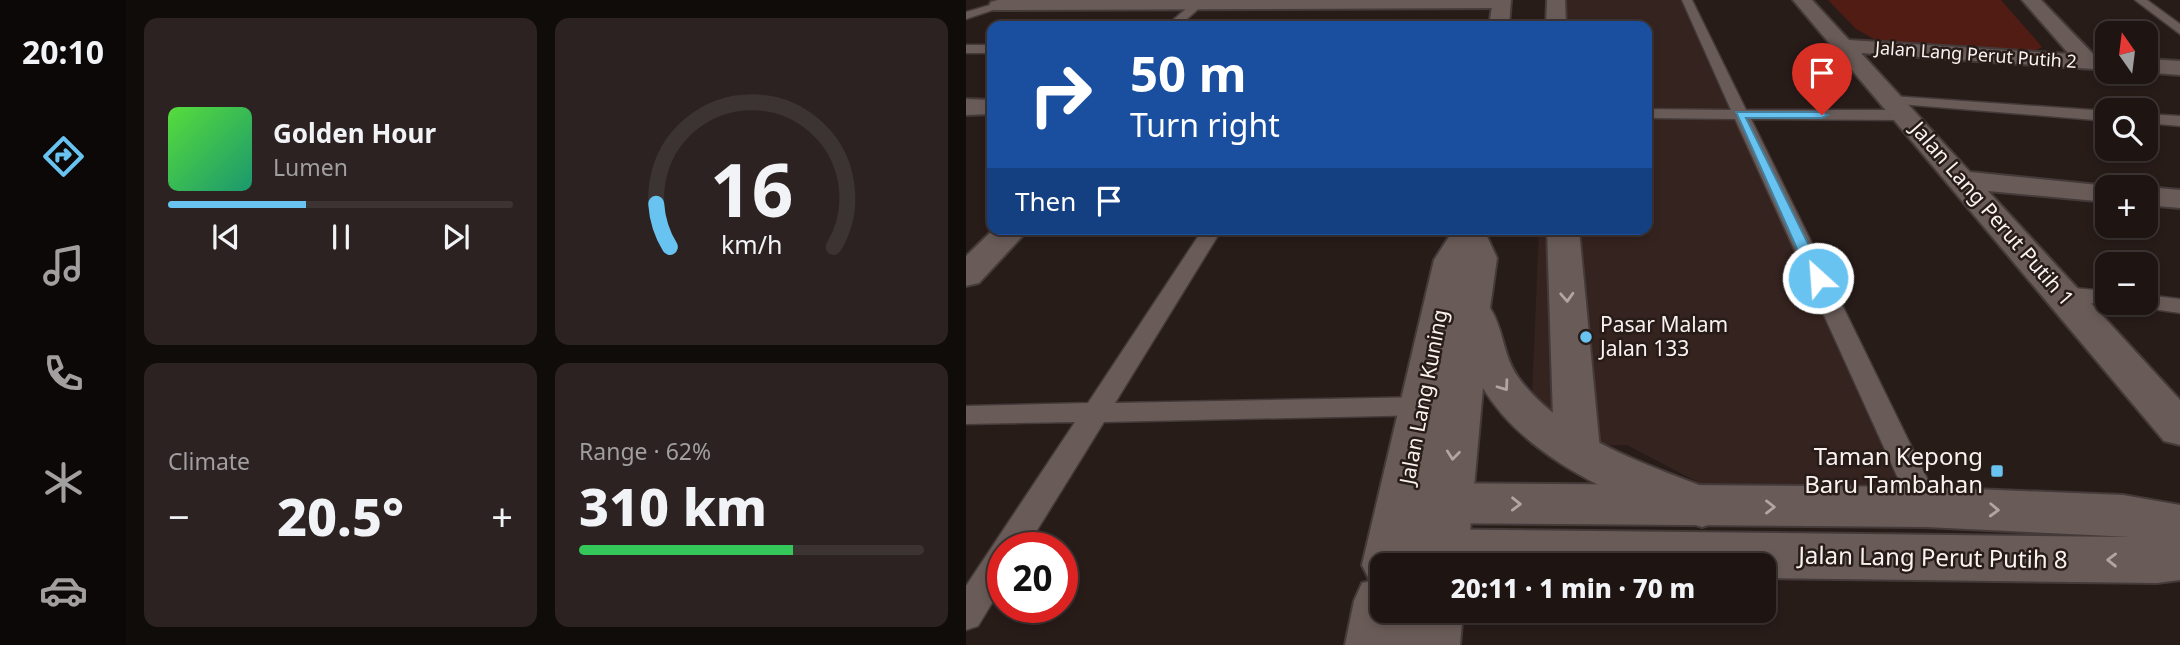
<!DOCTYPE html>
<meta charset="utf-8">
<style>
body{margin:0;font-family:"Noto Sans",sans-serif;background:#2b2221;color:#f1f3f6;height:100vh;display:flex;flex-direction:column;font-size:26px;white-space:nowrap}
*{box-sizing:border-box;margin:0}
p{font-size:23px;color:#a19fa0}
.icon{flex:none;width:38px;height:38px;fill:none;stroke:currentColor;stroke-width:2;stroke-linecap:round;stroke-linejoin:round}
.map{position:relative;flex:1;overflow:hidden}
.drawer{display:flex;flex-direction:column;gap:18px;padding:18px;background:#100c0a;width:840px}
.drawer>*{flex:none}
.guide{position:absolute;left:21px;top:21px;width:665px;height:214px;border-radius:14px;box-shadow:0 4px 10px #0003,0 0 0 2px #3c3433;background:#1a4fa0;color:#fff;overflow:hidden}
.needle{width:46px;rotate:346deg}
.fabs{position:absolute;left:1129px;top:21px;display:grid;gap:14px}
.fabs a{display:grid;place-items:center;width:63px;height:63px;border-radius:14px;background:#1e1513;box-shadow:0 4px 10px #0003,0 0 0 2px #3c3433;font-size:35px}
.speed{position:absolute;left:21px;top:532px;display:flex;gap:14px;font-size:35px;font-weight:700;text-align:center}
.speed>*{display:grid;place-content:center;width:91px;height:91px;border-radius:50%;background:#1e1513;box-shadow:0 4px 10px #0003,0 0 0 2px #3c3433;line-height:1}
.speed .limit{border:10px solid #d22;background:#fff;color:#111}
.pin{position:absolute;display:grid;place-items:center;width:60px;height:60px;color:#fff;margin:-72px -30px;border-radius:50% 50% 50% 0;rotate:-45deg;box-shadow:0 0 7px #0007}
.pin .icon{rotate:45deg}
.me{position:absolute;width:77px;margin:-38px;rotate:334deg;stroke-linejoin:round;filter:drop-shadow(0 0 5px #0008)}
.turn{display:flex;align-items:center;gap:24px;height:147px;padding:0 28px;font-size:32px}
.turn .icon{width:91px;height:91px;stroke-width:2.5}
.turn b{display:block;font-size:49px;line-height:60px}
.then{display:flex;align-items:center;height:66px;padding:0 28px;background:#0003;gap:14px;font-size:26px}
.big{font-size:52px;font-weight:800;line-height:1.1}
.drawer .card{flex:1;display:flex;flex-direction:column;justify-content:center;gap:10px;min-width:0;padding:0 24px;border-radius:14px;background:#2b2221}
.drawer .dial{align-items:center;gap:0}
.dial svg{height:182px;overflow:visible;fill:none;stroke:#3c3433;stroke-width:7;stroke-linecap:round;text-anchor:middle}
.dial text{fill:#f1f3f6;stroke:none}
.song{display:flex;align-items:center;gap:21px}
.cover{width:84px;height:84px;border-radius:10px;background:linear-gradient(135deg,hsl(110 70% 55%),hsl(160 70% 35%))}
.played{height:7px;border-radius:4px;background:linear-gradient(90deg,#69c3f1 40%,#3c3433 40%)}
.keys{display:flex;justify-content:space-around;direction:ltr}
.heat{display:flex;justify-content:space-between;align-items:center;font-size:38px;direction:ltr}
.charge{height:10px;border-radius:5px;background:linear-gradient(90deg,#34c759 62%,#3c3433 0)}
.drawer .tiles{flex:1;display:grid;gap:18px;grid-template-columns:repeat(2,1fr)}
.trip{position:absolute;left:404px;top:553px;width:406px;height:70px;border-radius:14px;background:#1e1513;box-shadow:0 4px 10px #0003,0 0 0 2px #3c3433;font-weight:800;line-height:70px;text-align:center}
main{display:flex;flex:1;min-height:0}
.tabs{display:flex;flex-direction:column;width:126px;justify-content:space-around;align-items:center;background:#0c0808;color:#a19fa0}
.tabs .icon{width:49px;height:49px}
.tabs .active{color:#69c3f1}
.tabs b{font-size:32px;color:#f1f3f6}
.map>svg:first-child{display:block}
.built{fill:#35231f}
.green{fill:#501c14}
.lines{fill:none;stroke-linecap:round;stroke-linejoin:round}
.service-casing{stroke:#433a39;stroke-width:3}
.minor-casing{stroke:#433a39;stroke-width:4}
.tertiary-casing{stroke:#433a39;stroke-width:4}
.service{fill:#695b58;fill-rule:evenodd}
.minor{fill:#695b58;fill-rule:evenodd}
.tertiary{fill:#695b58;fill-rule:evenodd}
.oneway{stroke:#b2a6a4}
.route{fill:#69c3f1;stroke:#447f9d;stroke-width:2}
.poi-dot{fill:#69c3f1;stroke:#281c19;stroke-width:2.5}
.labels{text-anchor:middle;stroke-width:5;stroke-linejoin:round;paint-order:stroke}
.far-street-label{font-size:18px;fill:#faf2f0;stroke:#281c19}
.street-label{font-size:21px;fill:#faf2f0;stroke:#281c19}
.poi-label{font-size:21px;fill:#faf2f0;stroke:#281c19;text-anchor:start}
.near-poi-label{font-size:24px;fill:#faf2f0;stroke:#281c19;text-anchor:end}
.near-street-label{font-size:24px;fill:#faf2f0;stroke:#281c19}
</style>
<main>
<nav class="tabs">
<b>20:10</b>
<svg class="icon active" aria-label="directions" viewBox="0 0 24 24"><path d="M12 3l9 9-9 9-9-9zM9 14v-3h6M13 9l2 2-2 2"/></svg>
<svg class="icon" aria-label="music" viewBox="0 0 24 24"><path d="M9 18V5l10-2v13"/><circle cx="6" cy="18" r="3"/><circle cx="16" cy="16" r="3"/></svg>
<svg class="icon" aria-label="phone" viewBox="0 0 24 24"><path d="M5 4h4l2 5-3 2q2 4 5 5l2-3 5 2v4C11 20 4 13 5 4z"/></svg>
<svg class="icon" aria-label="climate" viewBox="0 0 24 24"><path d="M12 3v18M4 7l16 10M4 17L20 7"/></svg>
<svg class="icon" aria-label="car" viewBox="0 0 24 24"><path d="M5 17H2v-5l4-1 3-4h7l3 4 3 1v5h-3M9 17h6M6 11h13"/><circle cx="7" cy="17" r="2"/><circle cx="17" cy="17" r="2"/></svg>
</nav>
<section class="drawer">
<div class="tiles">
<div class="card">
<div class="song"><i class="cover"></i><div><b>Golden Hour</b><p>Lumen</p></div></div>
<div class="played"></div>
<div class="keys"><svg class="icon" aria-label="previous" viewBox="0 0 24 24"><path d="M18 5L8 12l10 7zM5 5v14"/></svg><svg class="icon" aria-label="pause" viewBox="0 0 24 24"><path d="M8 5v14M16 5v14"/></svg><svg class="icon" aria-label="next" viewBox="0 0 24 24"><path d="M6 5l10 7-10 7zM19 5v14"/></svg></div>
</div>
<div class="card dial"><svg viewBox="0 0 100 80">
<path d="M14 69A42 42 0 1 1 86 69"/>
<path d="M14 69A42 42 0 0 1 8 50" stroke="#69c3f1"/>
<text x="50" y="56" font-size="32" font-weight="700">16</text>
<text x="50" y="72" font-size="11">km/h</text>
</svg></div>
<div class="card"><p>Climate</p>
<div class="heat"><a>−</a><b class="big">20.5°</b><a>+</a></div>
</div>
<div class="card"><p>Range · 62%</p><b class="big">310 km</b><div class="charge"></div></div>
</div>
</section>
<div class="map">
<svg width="1214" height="645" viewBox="0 0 1214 645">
<rect width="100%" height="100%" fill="#281c19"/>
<path class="built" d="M583 0H715L933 484 739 486 661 445 564 446 573 229H681V26H582Z"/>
<path class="green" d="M862 0H1035L1076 47 1065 53 915 43 890 29Z"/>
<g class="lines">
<defs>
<path id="service" d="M41 0H57L0 19V12Z
M716 0H726L780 110H939L947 115 939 120 785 119 975 507 970 515 960 519 950 515 945 507 769 119 681 118V109L765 110Z
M1169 0H1181L1214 24V34Z
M228 2 238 4 213 26H200Z
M0 45H26V53H0Z
M926 96 1141 111V121L921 103 919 100Z
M1180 114 1214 116V126L1180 123Z
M237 229H256L149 403 462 397 471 400 475 406 471 412 462 415 138 422 60 548H37V585L12 626 0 630V586L109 422 0 424V406L122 403Z
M1096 287 1141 291V303H1148L1141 305 1088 299 1085 294Z
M1180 295 1214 299V313L1172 307 1170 303H1180Z"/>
<path id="minor" d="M32 0H544L545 2 536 8 25 10 23 6 25 2Z
M581 0H599L600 26H580Z
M827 0H846L883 40 1103 54 1056 0H1075L1128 55 1141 56V70L895 53 1004 172 1152 187H1141V202L1022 191 1214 400V445L1198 441Z
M1180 59 1214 61V75L1176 72H1180Z
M0 99 26 100V114L0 115Z
M1178 187H1180L1214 190V208L1180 205Z
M28 229H63L13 283 0 286V256Z
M581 229H613L634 450 627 462 611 467 595 462 588 450Z
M453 483 960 487 1157 495 1214 505V580L1191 583 798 578V565H431L424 551 431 535 450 529 1165 537 960 527 453 523 435 517 428 503 435 489Z"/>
<path id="tertiary" d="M527 0H545L543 26H523Z
M488 229H521L519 232 531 258 524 308C538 329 536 354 552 377 597 439 685 466 754 493L761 507 754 521 736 527C659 501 561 461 517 388L501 565H416V611H497L494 645H379L388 601 396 583 404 581 396 565 468 260Z"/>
</defs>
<use href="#service" class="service-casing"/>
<use href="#minor" class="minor-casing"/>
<use href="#tertiary" class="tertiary-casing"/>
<use href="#service" class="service"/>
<use href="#minor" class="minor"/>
<use href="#tertiary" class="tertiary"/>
</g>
<defs><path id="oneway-chevron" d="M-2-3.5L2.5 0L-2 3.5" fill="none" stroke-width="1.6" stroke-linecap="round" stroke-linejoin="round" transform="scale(1.75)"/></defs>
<g class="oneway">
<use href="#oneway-chevron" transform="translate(601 297) rotate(87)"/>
<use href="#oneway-chevron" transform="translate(538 386) rotate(54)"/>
<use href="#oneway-chevron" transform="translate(487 455) rotate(96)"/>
<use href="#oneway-chevron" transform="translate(550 504) rotate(1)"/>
<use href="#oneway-chevron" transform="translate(804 507)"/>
<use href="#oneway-chevron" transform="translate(1028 510) rotate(2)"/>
<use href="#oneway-chevron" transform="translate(1146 560) rotate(-179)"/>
</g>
<path class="route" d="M770 112H856L862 115 856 118H780L859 278 857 281 852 283 844 278Z"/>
<g class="poi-dot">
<circle cx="620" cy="337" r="7"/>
<rect x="1024" y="464" width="14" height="14" rx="3.5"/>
</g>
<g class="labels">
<g class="far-street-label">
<text transform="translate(1010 55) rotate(4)" y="6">Jalan Lang Perut Putih 2</text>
</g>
<g class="street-label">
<text transform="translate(1026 214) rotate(49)" y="7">Jalan Lang Perut Putih 1</text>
<text transform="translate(458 397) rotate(-79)" y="7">Jalan Lang Kuning</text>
</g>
<g class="poi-label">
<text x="634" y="332">Pasar Malam<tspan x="634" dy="24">Jalan 133</tspan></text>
</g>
<g class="near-poi-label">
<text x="1017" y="465">Taman Kepong<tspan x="1017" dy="28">Baru Tambahan</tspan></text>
</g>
<g class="near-street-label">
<text transform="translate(967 558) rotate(1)" y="8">Jalan Lang Perut Putih 8</text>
</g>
</g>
</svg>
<div class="fabs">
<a><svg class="needle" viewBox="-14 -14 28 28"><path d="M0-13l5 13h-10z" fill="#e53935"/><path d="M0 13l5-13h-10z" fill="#a19fa0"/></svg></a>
<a><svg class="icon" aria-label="search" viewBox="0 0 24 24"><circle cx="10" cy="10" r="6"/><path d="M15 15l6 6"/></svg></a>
<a>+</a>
<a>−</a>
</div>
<div class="speed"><div class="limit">20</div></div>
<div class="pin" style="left:856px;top:115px;background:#d93025"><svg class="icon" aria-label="arrive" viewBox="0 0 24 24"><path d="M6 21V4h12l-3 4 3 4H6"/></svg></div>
<svg class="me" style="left:852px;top:278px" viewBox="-20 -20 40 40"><circle r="17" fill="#69c3f1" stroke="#fff" stroke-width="3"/><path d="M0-11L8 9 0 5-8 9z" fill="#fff"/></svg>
<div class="trip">20:11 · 1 min · 70 m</div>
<div class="guide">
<div class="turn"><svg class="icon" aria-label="right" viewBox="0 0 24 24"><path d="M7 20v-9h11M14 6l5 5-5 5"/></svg><div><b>50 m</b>Turn right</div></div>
<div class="then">Then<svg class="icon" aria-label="arrive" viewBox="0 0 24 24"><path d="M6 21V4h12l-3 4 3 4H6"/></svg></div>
</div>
</div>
</main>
